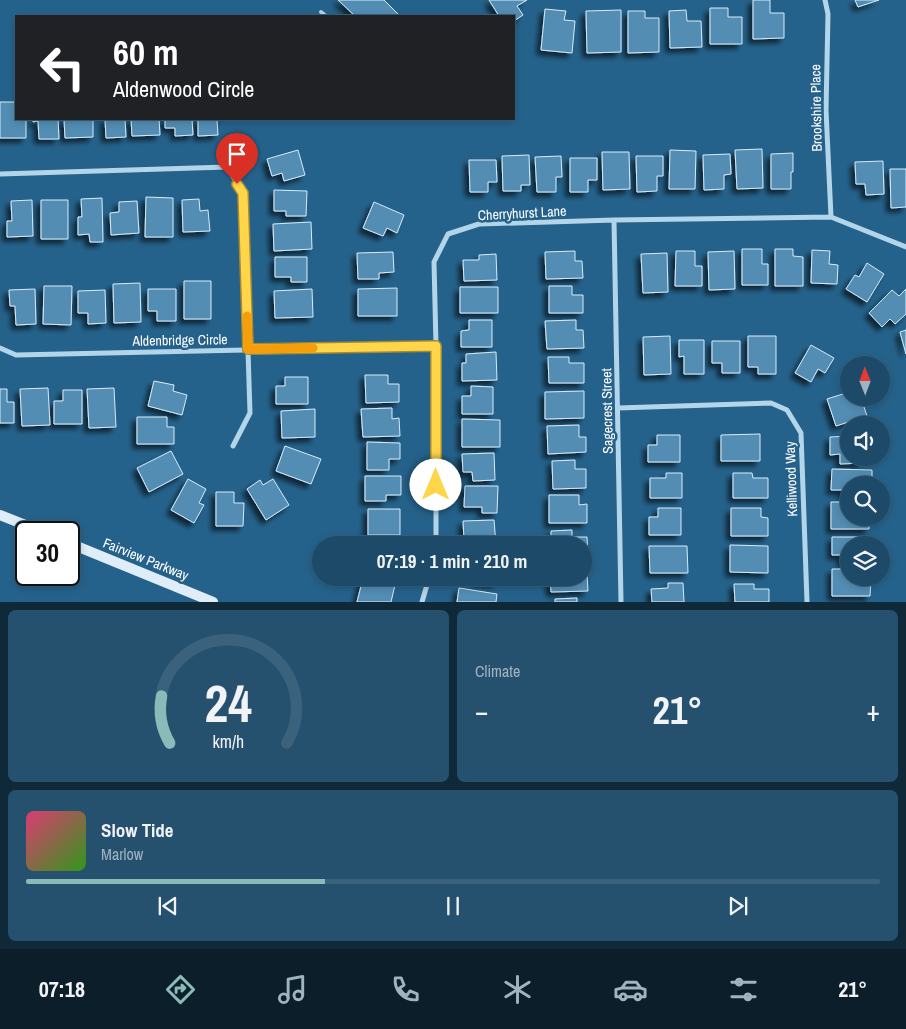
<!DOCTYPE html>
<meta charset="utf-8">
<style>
body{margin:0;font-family:"Archivo Narrow",sans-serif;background:#25516e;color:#f1f3f6;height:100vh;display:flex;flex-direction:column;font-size:19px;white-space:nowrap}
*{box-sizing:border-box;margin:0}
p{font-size:16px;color:#a0b3c0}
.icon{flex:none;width:28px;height:28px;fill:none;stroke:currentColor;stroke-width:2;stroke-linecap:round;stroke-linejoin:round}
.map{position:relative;height:602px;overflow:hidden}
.sheet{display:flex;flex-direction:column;gap:8px;padding:8px;background:#0f2939;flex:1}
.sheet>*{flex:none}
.hud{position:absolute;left:15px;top:15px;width:500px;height:105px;border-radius:0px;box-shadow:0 2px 8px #0003,0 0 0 1px #3a627c;background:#202124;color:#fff;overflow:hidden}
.needle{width:32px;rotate:359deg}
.controls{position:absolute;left:840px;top:356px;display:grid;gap:10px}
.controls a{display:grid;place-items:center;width:50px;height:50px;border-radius:50%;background:#1c4a68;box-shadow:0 2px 8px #0003,0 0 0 1px #3a627c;font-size:25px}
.speed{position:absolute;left:15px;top:521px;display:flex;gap:10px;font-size:25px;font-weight:700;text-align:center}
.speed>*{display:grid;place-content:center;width:65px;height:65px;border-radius:50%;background:#1c4a68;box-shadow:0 2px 8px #0003,0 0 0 1px #3a627c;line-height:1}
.speed .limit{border:2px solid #111;border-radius:8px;background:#fff;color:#111}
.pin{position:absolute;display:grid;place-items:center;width:42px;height:42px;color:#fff;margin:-51px -21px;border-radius:50% 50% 50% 0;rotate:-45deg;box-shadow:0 0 5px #0007}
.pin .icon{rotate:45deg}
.me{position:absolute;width:55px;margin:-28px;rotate:0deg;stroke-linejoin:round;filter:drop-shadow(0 0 4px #0008)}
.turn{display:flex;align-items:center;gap:18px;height:105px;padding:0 15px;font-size:22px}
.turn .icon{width:65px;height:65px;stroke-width:2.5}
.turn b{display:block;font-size:35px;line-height:42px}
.big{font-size:38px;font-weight:800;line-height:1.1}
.sheet .tile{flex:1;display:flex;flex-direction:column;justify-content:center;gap:8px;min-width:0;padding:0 18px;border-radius:8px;background:#25516e}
.sheet .dial{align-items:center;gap:0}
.dial svg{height:130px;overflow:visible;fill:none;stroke:#3a627c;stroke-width:7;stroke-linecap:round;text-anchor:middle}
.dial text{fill:#f1f3f6;stroke:none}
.song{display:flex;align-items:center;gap:15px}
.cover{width:60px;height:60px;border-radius:8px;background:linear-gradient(135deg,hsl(340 70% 55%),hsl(110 70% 35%))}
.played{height:5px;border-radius:2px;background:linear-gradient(90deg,#8bbbb9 35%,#3a627c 35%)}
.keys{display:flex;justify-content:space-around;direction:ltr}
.heat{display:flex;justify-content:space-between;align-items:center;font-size:28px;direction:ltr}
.sheet .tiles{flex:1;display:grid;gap:8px;grid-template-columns:1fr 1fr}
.tile:last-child{grid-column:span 2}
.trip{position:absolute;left:312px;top:536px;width:280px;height:50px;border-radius:25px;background:#1c4a68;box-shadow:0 2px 8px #0003,0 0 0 1px #3a627c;font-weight:800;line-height:50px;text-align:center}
.menu{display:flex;height:80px;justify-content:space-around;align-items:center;background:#0b1e2a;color:#a0b3c0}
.menu .icon{width:35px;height:35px}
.menu .on{color:#8bbbb9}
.menu b{font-size:22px;color:#f1f3f6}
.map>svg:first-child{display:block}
.building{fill:#528db3;stroke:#d8ebf8;filter:url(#shadow)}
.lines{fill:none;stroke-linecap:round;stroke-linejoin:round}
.service{stroke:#b3d5ea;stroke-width:4}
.minor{stroke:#b3d5ea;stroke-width:5}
.secondary{stroke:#deedf8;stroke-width:10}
.route-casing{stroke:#a68a30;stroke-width:12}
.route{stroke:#ffd54a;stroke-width:9}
.slow{stroke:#f59e0b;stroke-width:9}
.labels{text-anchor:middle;stroke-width:5;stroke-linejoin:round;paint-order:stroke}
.street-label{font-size:14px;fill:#fff;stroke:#25628b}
</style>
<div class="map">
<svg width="906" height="602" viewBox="0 0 906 602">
<defs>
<filter id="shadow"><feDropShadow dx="-4.5" dy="4.5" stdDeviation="2.5" flood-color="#0009"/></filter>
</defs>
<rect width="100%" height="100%" fill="#25628b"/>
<path class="building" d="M338 0H384L400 16H355Z
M489 0H527L517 6 523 15 514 21V16H499Z
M753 0H770V13H784V38L753 39Z
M855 0H879L858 7Z
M710 8H728V17H742V44H710Z
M545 9 566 11 564 20 575 21 572 53 541 50Z
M621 10V52L587 53 586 11Z
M686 10 687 21H701L702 47 670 48 669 11Z
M628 11H645V18H659V52L628 53Z
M0 102H16V119H26V138H0Z
M33 119H58L59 139H39L38 121 33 122Z
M64 119H93V137L65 138Z
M105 119H125L126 137 106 138Z
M131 119H159L160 135 132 136Z
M165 119H192L193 135 175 136V128H165Z
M198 119H224L217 120 218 135 198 136Z
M762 149 763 188 737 189 735 150Z
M298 150 305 175 284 181 282 173 272 176 267 159Z
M670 150 696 151 695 189H669Z
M602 152H629L630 189 603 190Z
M793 153V172H791V189H771V154Z
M730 154 731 174 724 175V189L704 190 703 155Z
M529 155 530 185H521V191H503L502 156Z
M561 156 562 177H556V192H537L535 157Z
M636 156H663V176H657V191L637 192Z
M570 158H597V180H588V192H570Z
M469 160H496L497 182H488V192H470Z
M883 161 884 194 866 195 865 184H856L855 162Z
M890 169H906V207L891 208Z
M274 190 307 191 306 216H286V211H274Z
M146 197 173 198V237H145Z
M102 198 103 242H90L89 234 78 235V217H82L81 199Z
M199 199 200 211 208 210 210 231 183 232 182 200Z
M32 200 33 236 7 237V221H12L11 201Z
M41 200H68V239H41Z
M137 201 139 233 111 235 110 213 119 212V202Z
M374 202 404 215 397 233 387 228 383 236 363 228Z
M311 222 312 249 274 251 273 224Z
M742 249H762V264H768V285H742Z
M775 249H793V256L803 257V286H775Z
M812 250 830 251 829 264 838 265 837 284 811 283Z
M575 251V261H582L583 278 546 279 545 252Z
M676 251H695V266H702V286H675Z
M734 251 735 289 709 290 708 252Z
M393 252 394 272 379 273V279H358L357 253Z
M667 253 668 292 643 293 641 254Z
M496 254 497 280 464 281 463 260H479V255Z
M275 257H307V282H291V277H275Z
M867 263 884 274 867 302 846 289 855 275 859 277Z
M184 281H211V319H184Z
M140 283 141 322 114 323 113 284Z
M44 286H72L71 325 43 324Z
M549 286H572V295H583V313H549Z
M460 287H498V313H460Z
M397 288V316H358V289Z
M35 289 36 324 16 325 15 306H10L9 290Z
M148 289H176V321H157V311H148Z
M312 289 313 317 275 318 274 291Z
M906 289V314L895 324 890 319 882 327 869 313 892 290 899 296Z
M105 290 106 323 88 324V313H78V291Z
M469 320H492V347H461V331L469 330Z
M576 320V330H583L584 348 547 349 545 321Z
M906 330V354L900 332Z
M670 336 671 374 644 375 643 337Z
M748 336H776V374H758V367H748Z
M679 340H704V374H684V356L679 357Z
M712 341H740V373H722V363H712Z
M811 345 834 358 825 373 818 369 811 382 795 373Z
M496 352 497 380 462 381V363H466V354Z
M548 357H569V363H584V383H549Z
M365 375H388V384H399V402L366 403Z
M285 377H308V404H276V386H285Z
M154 381 174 385 173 391 187 395 182 415 148 406Z
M471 386 493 387V414H462V396H471Z
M48 388 50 425 22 426 20 389Z
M114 388 116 427 89 428 87 389Z
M0 389H7V402H14V423H0Z
M63 390H82V424H54V401H63Z
M584 391V418L545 419V392Z
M849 392V398H861L867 416 836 426 827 399Z
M392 408V419L399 418 400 436 363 437 361 409Z
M315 409V437L282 438 281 411Z
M137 417H167V427H174V444H137Z
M462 419 500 420V447H462Z
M579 425V437H586V452L548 454 547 426Z
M760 434V461H721V435Z
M657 435H680V462H648V445H657Z
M849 436V458H862V463L840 464V454L830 455V437Z
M367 442 400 443V459H389V470H367Z
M285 446 321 459 311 484 276 471Z
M171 451 183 474 149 492 137 468Z
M494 453 495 480 473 481 472 472H463L462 454Z
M575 460V469H586V488L553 489 552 461Z
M832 469 872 470V480H864V485H849V495H843V490H831Z
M666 473H682V498H650V478H666Z
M733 473H752L753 478H768V498H733Z
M365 476H401V495H386V501H365Z
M188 479 206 489 199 503 204 505 194 523 171 510Z
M273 479 289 505 266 520 247 489 260 480 263 485Z
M465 486H498L497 513H482V507H464Z
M216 492H234V503H244L243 526H216Z
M549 495H579V505L587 504V523H549Z
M831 502H849V518H869V529H831Z
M658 508H681V535H649V517H658Z
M731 508H761V517L768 518V536H731Z
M368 509H400V535H368Z
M494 520 496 545H473V539H464L463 521Z
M572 530V537H587L588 556H584V545H551V531Z
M832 537H864V545H849V563H842V555H832Z
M730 545 768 546V573L730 572Z
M649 546H687L688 573H650Z
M832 569H849V578H871L870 596H832Z
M584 574H587L588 591 551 592 550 578H584Z
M363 578 395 585 391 602H357Z
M475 578H496V583L475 581Z
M668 583H683L684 602H652L651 589 668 588Z
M734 584H754V589H769V602H735Z
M459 588 497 594 496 602H457Z
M577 598V602H555V599Z"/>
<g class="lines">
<path class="service" d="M321 12 326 16"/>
<path class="minor" d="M825 0 828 14 826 110 831 217
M0 174 227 167 243 193 250 413 233 446
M614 220 621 602
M0 348 16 355 436 346
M618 408 771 403 787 410 801 433 807 602
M436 545V346L434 262 448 234 479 224 614 220 831 217 906 247
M422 602 429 578"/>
<path class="secondary" d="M0 515 43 532
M69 543 213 602"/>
</g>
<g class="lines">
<defs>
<path id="route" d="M237 184 243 193 248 349 436 346V485"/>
</defs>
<use href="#route" class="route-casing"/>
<use href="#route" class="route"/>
<path class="slow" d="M247 316 248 349 313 348"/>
</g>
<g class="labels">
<g class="street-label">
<text transform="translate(816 108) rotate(-91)" y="5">Brookshire Place</text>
<text transform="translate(522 213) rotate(-3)" y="5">Cherryhurst Lane</text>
<text transform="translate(180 340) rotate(-1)" y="5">Aldenbridge Circle</text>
<text transform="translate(607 411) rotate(-91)" y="5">Sagecrest Street</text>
<text transform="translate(791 479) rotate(-92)" y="5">Kelliwood Way</text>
<text transform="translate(146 559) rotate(22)" y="5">Fairview Parkway</text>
</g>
</g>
</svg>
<div class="controls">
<a><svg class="needle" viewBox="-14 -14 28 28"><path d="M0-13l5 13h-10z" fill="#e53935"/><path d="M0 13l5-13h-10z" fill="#a0b3c0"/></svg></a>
<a><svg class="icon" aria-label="sound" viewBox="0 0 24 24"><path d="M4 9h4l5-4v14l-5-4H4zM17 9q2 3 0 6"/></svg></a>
<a><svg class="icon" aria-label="search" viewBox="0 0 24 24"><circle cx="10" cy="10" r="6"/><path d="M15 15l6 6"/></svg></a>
<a><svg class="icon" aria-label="layers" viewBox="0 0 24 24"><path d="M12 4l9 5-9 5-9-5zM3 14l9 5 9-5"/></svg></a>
</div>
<div class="speed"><div class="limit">30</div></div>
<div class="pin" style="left:237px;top:184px;background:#d93025"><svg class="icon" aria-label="arrive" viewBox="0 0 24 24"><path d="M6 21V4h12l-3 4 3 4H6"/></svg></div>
<svg class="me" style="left:436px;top:485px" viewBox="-20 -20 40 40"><circle r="19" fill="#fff"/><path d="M0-13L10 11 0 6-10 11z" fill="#ffd54a"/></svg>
<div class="trip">07:19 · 1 min · 210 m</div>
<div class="hud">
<div class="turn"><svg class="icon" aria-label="left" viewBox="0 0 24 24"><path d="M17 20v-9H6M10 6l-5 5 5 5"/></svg><div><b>60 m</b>Aldenwood Circle</div></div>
</div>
</div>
<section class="sheet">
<div class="tiles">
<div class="tile dial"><svg viewBox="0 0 100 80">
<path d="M14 69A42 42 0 1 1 86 69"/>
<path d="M14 69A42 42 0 0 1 9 40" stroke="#8bbbb9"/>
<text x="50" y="56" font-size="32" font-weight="700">24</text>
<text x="50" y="72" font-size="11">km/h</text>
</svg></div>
<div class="tile"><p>Climate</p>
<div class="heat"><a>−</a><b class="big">21°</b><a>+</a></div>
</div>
<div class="tile">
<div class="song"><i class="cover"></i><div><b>Slow Tide</b><p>Marlow</p></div></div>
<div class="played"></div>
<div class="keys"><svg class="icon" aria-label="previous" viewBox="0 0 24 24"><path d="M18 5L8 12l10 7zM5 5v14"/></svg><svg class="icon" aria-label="pause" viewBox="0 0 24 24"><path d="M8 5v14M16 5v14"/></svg><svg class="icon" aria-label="next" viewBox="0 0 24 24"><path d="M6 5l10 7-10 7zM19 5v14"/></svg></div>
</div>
</div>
</section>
<nav class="menu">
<b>07:18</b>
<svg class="icon on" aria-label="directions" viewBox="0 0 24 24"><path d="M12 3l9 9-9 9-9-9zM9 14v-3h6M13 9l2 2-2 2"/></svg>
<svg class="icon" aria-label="music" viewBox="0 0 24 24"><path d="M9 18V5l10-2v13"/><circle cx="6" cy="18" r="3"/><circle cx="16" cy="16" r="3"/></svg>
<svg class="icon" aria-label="phone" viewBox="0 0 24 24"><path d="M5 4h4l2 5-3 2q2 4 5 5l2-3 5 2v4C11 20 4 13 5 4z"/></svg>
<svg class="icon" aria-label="climate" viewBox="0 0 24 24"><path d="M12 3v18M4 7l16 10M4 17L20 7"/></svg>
<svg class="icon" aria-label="car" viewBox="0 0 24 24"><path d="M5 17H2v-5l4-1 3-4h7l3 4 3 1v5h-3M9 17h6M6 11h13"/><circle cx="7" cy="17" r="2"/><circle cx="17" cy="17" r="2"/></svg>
<svg class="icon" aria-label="filters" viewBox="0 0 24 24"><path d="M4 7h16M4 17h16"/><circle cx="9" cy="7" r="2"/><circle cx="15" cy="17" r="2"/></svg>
<b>21°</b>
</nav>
